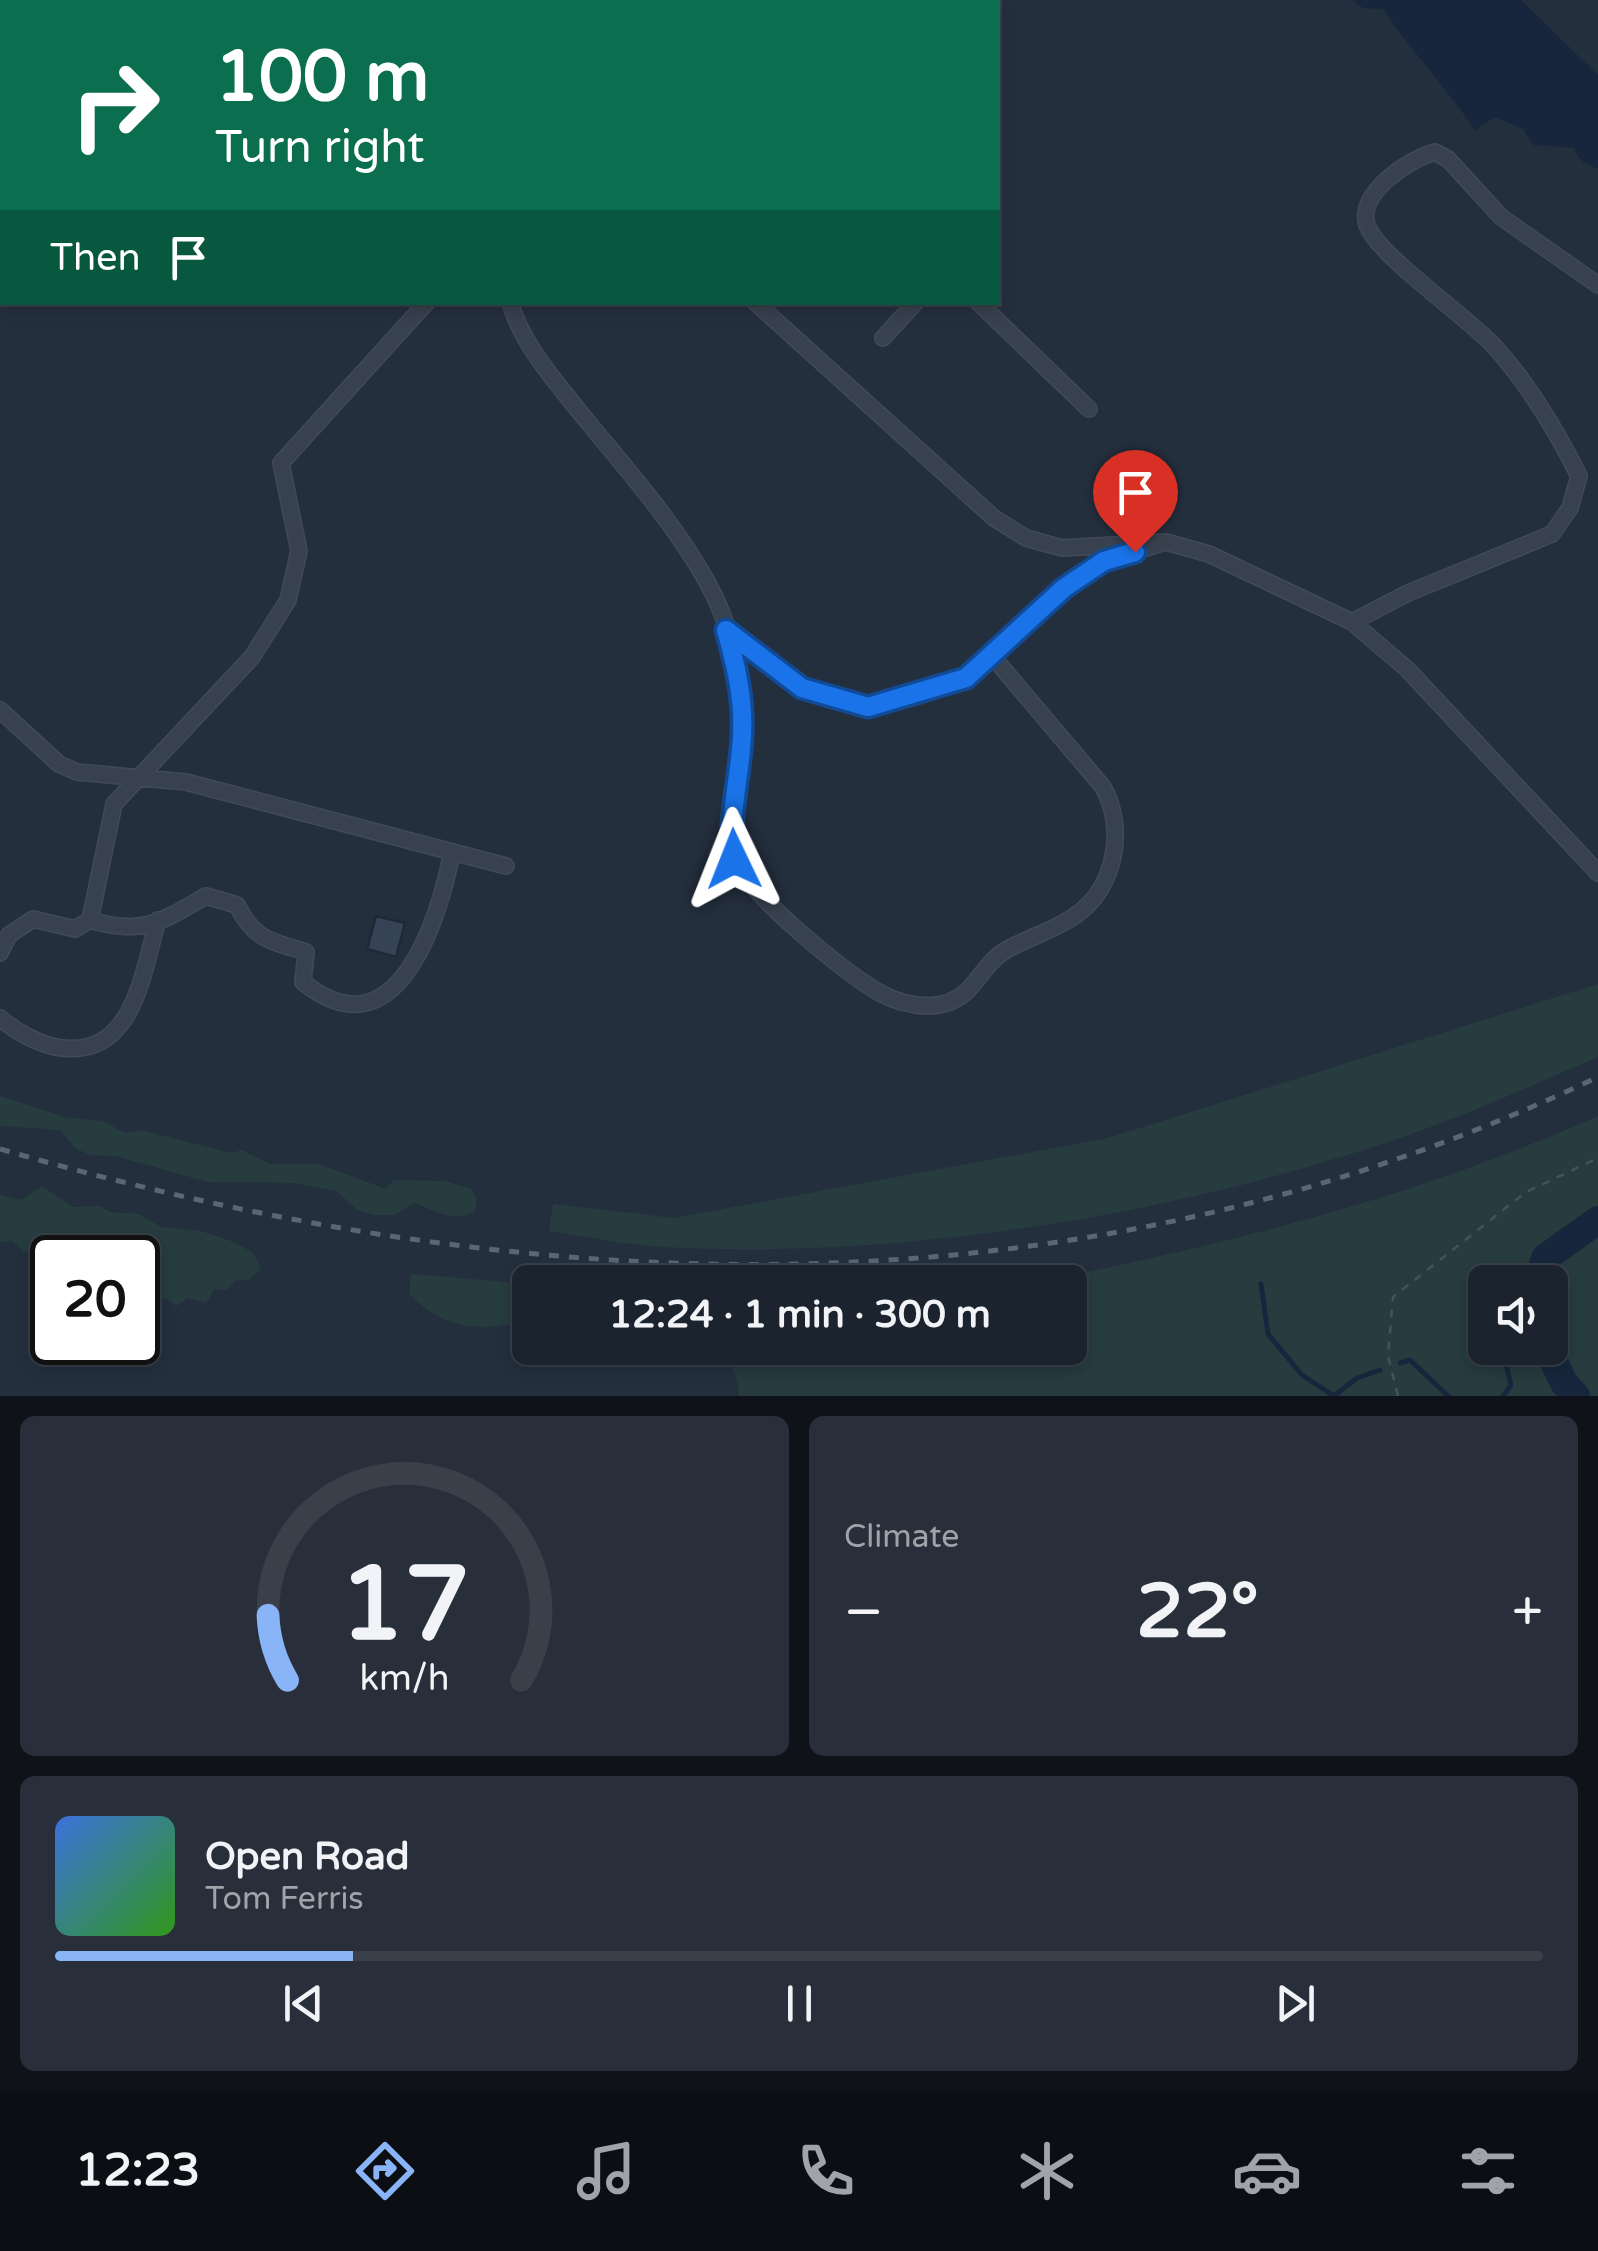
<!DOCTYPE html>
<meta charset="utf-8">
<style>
body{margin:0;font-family:"Varela Round",sans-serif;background:#282f3a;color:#f1f3f6;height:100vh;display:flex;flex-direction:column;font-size:38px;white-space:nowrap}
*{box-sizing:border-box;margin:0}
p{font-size:32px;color:#a0a4aa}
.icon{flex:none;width:55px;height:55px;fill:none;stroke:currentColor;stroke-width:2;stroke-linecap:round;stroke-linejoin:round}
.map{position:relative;height:1396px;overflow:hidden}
.panel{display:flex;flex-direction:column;gap:20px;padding:20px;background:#0f1319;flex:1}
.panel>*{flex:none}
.hud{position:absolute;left:0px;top:0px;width:1000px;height:305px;box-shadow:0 5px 15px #0003,0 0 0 2px #39404a;background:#0b6e4f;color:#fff;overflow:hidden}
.fabs{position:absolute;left:1468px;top:1265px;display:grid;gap:20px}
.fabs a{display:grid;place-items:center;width:100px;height:100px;border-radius:15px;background:#1b232e;box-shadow:0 5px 15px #0003,0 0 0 2px #39404a;font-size:50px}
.speed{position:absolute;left:30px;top:1235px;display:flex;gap:20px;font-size:50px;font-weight:700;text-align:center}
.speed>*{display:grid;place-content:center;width:130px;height:130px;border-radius:50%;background:#1b232e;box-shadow:0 5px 15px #0003,0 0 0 2px #39404a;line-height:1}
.speed .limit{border:5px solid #111;border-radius:15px;background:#fff;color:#111}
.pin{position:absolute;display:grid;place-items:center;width:85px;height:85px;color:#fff;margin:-102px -42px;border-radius:50% 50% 50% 0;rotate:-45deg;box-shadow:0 0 10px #0007}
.pin .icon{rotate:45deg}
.me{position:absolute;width:110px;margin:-55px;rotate:358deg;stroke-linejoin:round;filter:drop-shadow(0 0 8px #0008)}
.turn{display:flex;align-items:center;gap:35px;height:210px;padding:0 50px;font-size:45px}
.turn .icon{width:130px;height:130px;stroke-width:2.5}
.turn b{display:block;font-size:70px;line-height:85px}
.then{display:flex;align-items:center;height:95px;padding:0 50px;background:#0003;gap:20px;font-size:38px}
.big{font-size:75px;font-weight:700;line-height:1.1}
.panel .tile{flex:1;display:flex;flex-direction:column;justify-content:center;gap:15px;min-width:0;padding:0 35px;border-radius:15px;background:#282f3a}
.panel .dial{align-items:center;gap:0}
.dial svg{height:260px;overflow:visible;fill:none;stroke:#39404a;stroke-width:7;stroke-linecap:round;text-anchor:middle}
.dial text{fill:#f1f3f6;stroke:none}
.song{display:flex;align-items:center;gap:30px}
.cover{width:120px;height:120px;border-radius:15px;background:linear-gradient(135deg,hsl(220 70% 55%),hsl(110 70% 35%))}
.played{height:10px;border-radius:5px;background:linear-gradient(90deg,#8ab4f8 20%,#39404a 20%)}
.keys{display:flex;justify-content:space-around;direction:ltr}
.heat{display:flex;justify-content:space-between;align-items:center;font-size:55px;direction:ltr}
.panel .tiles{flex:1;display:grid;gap:20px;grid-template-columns:1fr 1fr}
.tile:last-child{grid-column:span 2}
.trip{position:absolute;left:512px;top:1265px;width:575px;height:100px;border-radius:15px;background:#1b232e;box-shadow:0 5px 15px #0003,0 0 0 2px #39404a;font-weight:700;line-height:100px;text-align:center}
.tabs{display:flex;height:160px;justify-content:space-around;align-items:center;background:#0b0e12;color:#a0a4aa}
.tabs .icon{width:70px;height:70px}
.tabs .active{color:#8ab4f8}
.tabs b{font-size:45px;color:#f1f3f6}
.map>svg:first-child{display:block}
.green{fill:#263c3f;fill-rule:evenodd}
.water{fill:#17263c}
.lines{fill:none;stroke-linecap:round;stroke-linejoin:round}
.stream{stroke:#17263c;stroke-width:5}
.river{stroke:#17263c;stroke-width:28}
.building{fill:#364354;stroke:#1f2835;stroke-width:2.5}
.minor-casing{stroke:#414a57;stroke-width:18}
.path{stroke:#3f5557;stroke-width:2.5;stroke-dasharray:8 8;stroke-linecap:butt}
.minor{stroke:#38414e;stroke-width:15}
.rail{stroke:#5a6575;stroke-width:5;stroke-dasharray:10 10;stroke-linecap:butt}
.route-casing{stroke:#114b97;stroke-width:25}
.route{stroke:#1a73e8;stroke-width:18}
</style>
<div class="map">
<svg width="1598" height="1396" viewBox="0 0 1598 1396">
<rect width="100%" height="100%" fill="#242f3e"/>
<path class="green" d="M1598 984V1057C1531 1086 1463 1117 1394 1140 1169 1216 900 1260 662 1247 625 1245 586 1236 549 1231L553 1204 674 1218 1108 1138Z
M0 1096 68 1118 103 1121 125 1133 141 1130 231 1153 242 1150 270 1164H319L386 1189 394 1180 445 1181 471 1189 477 1199 475 1211C455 1224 436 1211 415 1203L394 1215H374L358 1210 336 1191 293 1183 208 1182 115 1156 90 1155 75 1148 61 1130 0 1126Z
M1598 1116V1396H739C738 1376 730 1355 709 1348H1070V1282H1038C1231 1244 1418 1196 1598 1116ZM1550 1282V1348H1485V1282Z
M42 1186 73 1207 100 1206 110 1212 139 1214 161 1227 201 1231 231 1241 254 1253 261 1270 248 1280 235 1281 226 1290 215 1289 206 1303 188 1298 176 1306 166 1298 138 1299V1258H52L49 1269 38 1250 24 1252 12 1241 0 1242V1195L21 1200Z
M411 1274 530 1284V1321C479 1331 448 1332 409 1294Z"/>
<path class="water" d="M1352 0H1521L1598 75V169L1583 162 1573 148 1533 145 1523 129 1495 117 1475 130C1445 86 1413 53 1383 9L1363 8Z"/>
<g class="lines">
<path class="stream" d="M1261 1284 1268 1334 1302 1375 1334 1396 1357 1378 1380 1370
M1502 1348 1511 1385 1503 1396
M1400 1363 1410 1360 1448 1396"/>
<path class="river" d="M1539 1282 1545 1258 1598 1220
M1547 1348 1564 1383 1576 1396"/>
</g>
<path class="building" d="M376 916 405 923 396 957 367 949Z"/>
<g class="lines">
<defs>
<path id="minor" d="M411 0 421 2
M662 0 665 2
M389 2 394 0
M510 302C522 345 556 382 583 416 626 469 673 521 706 580 732 625 747 690 742 741 739 776 718 827 735 861 753 897 833 962 867 985 894 1004 938 1017 966 992 981 978 988 960 1008 949 1030 937 1055 930 1076 915 1116 887 1126 828 1103 787L993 657 1064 588 1104 561 1166 542
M755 302 994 518 1026 538 1062 548 1166 542 1209 554 1352 622 1407 669 1598 873
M978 302 1089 409
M883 338 916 302
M1352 622 1408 593 1552 534 1570 508 1579 476C1556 430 1530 386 1495 347 1469 318 1377 255 1367 225 1357 193 1409 159 1435 152L1448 159 1501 217 1598 285
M726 630C750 648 774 670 800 686 860 724 941 697 993 657
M0 710 59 764 77 772 186 782 506 866
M90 920C142 936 161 922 206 896L237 905C254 940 271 941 306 952L303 982C396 1058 439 920 452 852
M0 953 9 935 33 919 75 929 90 920 114 804 252 657 288 600 299 551 281 463 427 302
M0 1018C15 1031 41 1046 62 1048 134 1056 142 974 158 920"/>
</defs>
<use href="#minor" class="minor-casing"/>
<path class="path" d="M1398 1396 1388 1356 1393 1297 1526 1192 1598 1158"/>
<use href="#minor" class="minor"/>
<path class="rail" d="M0 1149C541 1305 1079 1323 1598 1077"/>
</g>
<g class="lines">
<defs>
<path id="route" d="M734 859C728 816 740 778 742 736 744 699 736 665 726 630L802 688 868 707 966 678 1064 588 1104 561 1135 552"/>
</defs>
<use href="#route" class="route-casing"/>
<use href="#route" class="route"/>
</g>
</svg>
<div class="fabs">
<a><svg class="icon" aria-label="sound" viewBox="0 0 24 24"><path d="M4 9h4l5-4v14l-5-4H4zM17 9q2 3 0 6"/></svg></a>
</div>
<div class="speed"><div class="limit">20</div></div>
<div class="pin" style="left:1135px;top:552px;background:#d93025"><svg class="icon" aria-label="arrive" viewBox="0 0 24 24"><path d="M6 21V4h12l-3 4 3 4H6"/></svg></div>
<svg class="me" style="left:734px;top:859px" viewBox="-20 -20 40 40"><path d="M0-17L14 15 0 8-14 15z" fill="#1a73e8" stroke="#fff" stroke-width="4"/></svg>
<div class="trip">12:24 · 1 min · 300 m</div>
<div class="hud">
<div class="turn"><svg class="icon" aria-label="right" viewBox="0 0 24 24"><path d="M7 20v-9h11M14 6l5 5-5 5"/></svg><div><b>100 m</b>Turn right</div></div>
<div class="then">Then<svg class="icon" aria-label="arrive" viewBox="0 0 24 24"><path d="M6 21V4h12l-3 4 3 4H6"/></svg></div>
</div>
</div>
<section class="panel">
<div class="tiles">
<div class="tile dial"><svg viewBox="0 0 100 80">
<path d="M14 69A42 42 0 1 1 86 69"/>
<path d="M14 69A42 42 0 0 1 8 49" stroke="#8ab4f8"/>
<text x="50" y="56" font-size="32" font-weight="700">17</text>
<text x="50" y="72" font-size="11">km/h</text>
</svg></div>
<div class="tile"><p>Climate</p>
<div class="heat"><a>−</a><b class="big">22°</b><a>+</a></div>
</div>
<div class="tile">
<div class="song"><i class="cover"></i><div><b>Open Road</b><p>Tom Ferris</p></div></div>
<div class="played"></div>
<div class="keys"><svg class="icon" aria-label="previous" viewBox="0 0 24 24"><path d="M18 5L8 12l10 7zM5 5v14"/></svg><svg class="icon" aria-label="pause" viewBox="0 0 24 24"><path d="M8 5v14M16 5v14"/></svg><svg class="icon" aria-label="next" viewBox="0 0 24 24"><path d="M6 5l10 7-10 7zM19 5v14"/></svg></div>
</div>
</div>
</section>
<nav class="tabs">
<b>12:23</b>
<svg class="icon active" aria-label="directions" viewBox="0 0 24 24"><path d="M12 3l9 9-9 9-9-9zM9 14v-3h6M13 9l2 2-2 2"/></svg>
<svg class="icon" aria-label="music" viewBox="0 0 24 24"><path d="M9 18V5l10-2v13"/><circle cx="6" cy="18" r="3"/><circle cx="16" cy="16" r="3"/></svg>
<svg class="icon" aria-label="phone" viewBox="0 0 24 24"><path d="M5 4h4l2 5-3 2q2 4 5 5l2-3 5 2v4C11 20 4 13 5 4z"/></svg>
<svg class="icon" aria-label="climate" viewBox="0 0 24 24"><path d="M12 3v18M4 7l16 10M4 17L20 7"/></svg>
<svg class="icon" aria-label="car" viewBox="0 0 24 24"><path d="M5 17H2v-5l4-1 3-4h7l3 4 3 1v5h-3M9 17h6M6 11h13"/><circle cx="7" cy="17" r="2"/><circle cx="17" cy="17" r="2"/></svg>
<svg class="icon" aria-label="filters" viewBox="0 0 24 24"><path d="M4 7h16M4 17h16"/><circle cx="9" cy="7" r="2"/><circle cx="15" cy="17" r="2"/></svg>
</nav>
